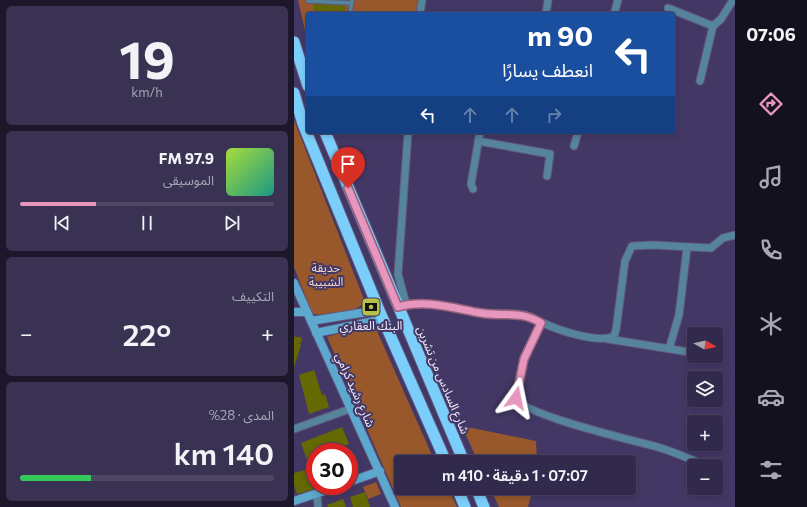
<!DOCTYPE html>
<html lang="ar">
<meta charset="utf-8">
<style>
body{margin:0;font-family:Commissioner,"Noto Sans Arabic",sans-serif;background:#3a3253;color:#f1f3f6;direction:rtl;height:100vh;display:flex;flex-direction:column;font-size:15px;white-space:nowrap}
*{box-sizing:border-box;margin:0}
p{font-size:13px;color:#a8a7b5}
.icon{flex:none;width:22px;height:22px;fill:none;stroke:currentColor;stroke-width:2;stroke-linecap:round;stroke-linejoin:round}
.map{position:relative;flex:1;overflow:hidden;direction:ltr}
.side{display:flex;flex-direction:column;gap:6px;padding:6px;background:#1c172a;width:294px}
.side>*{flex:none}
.guide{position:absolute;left:12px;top:12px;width:369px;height:122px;border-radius:4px;box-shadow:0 2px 6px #0003,0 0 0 1px #4d4664;direction:rtl;background:#1a4fa0;color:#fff;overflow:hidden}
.needle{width:26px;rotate:98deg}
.controls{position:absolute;left:393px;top:327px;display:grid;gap:8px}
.controls a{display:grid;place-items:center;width:36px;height:36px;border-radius:4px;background:#322a4c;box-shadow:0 2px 6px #0003,0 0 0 1px #4d4664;font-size:20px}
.speed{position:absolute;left:12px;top:443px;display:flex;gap:8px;font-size:20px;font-weight:700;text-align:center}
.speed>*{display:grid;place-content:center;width:52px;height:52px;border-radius:50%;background:#322a4c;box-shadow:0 2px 6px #0003,0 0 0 1px #4d4664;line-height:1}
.speed .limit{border:6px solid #d22;background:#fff;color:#111}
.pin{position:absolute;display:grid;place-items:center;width:34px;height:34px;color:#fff;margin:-41px -17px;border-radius:50% 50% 50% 0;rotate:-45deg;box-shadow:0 0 4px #0007}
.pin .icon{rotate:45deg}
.me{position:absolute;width:44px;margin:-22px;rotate:12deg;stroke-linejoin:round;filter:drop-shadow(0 0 3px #0008)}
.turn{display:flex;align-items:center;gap:14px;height:84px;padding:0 16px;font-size:18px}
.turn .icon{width:52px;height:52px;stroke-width:2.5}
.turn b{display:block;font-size:28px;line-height:34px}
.lanes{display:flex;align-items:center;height:38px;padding:0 16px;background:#0003;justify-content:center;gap:20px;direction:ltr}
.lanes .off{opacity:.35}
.big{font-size:30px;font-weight:600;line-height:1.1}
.side .widget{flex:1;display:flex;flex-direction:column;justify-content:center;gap:6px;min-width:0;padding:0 14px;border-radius:6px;background:#3a3253}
.side .dial{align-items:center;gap:0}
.dial b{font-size:52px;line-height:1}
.song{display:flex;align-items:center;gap:12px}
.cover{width:48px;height:48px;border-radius:6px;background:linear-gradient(135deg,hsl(80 70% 55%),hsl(170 70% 35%))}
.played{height:4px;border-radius:2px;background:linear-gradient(90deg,#e797bd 30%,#4d4664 30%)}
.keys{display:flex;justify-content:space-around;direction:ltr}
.heat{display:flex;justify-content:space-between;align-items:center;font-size:22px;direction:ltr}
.charge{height:6px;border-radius:3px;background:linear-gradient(90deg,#34c759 28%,#4d4664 0)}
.trip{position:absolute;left:100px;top:455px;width:242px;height:40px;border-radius:4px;background:#322a4c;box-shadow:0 2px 6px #0003,0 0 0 1px #4d4664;font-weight:600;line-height:40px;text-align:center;direction:rtl}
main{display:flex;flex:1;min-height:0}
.tabs{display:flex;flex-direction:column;width:72px;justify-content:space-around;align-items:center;background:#14111e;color:#a8a7b5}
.tabs .icon{width:28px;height:28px}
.tabs .active{color:#e797bd}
.tabs b{font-size:18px;color:#f1f3f6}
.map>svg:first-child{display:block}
.green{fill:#98582b}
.building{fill:#646901}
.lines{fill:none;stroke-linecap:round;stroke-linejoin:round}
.service-casing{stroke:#5f557d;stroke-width:5.5}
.minor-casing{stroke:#5f557d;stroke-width:9}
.secondary-casing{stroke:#5f557d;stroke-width:10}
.trunk-casing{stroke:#5f557d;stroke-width:13}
.service{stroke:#56849c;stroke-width:3.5}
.minor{stroke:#56849c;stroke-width:7}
.secondary{stroke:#5da8cf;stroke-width:8}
.trunk{stroke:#7bcefa;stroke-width:11}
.route-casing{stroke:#96627b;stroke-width:10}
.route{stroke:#e797bd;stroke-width:7}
.labels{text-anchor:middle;stroke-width:4;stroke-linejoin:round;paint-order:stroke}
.park-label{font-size:12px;fill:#f2d9cb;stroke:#433865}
.poi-label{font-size:12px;fill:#f0edfe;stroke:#433865}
.street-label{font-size:12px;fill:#f0edfe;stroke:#433865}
</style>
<main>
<nav class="tabs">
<b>07:06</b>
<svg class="icon active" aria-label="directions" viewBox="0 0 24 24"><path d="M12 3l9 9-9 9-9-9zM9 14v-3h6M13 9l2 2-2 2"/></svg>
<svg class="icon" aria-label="music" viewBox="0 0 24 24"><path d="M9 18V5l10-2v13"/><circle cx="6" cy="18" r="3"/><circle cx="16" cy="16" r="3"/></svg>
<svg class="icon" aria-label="phone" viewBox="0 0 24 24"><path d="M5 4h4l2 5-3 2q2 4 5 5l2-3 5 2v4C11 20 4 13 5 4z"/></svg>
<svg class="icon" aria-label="climate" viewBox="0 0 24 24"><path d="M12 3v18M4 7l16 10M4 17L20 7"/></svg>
<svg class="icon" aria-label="car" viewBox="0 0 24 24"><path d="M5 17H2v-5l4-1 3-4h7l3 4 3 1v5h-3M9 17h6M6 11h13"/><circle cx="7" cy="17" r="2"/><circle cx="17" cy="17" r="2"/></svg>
<svg class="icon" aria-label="filters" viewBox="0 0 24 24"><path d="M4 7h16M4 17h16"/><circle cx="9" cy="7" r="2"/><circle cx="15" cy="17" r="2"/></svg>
</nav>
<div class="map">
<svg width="441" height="507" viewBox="0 0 441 507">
<rect width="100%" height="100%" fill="#433865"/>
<path class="green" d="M4 0H126L125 14H14V44Z
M0 120 71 302C58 315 35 316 18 314L0 267Z
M79 322 141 462H107V488H154L163 507H107L33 337Z
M168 426 242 441 243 462H184Z
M82 482 87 494 74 499 69 487Z
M196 488H239L234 507H205Z"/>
<path class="building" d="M20 4H38V7L39 5H52L51 13 20 11Z
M0 335 1 337H7L8 339 7 343H5L7 345 0 367Z
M20 370 28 395 31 394 35 407 15 414 5 375Z
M48 427 55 444 34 452H21V457L13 460 7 443Z
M59 456 66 475 55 479V458Z
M15 469 21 489 3 494 0 485V473Z
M71 492 76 507H59L56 497Z
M49 499 52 507H34L33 505Z"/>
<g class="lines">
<defs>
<path id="service" d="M14 1 57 3
M56 14 58 0"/>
<path id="minor" d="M374 8 419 26
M126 14 128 0
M252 14 254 0
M320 14 324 0
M406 81 419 26 427 19 439 0
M184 141 256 154 253 176
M280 146 284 132
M179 189 177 184 186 132
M112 304 104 274 114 132
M104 307C132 299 160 309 188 313 202 315 216 312 230 315 237 316 241 320 247 322 263 330 305 344 320 336L322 330 331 261 338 246 359 245 417 248 429 238 441 235
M247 323 230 359 222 398C229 415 338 440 360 446 375 450 389 456 403 462
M314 339 395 352 400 357
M375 349 385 315 393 248
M0 429 56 409
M23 494 24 507"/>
<path id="secondary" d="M0 283 101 507
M0 312H12
M17 321 85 310
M22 333 90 319
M55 482 86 471
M0 501 45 486"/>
<path id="trunk" d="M0 42 14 86
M0 93 9 124 85 310 152 462
M31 132 170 462
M163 488 171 507
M182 488 190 507"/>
</defs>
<use href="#service" class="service-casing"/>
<use href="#minor" class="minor-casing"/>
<use href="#secondary" class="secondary-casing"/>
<use href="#trunk" class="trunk-casing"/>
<use href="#service" class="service"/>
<use href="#minor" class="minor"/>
<use href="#secondary" class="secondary"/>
<use href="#trunk" class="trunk"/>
</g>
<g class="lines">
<defs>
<path id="route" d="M54 188 104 307C131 299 159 308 187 313 210 317 226 310 247 323L230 359 222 398"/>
</defs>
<use href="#route" class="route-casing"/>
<use href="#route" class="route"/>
</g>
<defs>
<symbol id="bank-square" viewBox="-11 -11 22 22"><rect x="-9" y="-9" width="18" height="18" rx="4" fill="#b8c147" stroke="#433865"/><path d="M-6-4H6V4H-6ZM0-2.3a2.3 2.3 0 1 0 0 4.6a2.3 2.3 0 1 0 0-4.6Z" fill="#111"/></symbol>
</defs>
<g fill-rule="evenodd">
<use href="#bank-square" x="66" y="296" width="22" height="22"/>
</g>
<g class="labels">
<g class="park-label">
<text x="32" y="272">حديقة<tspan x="32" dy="14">الشبيبة</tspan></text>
</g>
<g class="poi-label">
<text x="77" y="330">البنك العقاري</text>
</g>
<g class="street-label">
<text transform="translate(149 380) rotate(67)" y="4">شارع السادس من تشرين</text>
<text transform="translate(61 390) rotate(66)" y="4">شارع رشيد كرامي</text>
</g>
</g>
</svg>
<div class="controls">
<a><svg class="needle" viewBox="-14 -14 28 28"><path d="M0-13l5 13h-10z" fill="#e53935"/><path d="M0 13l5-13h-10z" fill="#a8a7b5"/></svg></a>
<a><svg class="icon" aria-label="layers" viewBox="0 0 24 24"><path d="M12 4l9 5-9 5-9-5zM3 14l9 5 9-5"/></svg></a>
<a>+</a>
<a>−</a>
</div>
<div class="speed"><div class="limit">30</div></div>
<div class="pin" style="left:54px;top:188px;background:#d93025"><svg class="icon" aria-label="arrive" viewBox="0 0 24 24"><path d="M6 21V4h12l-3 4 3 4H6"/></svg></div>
<svg class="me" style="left:222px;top:398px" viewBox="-20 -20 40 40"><path d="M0-17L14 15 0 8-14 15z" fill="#e797bd" stroke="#fff" stroke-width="4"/></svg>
<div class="trip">07:07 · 1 دقيقة · 410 m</div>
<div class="guide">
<div class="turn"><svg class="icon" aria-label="left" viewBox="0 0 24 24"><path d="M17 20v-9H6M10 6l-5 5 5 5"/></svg><div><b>90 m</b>انعطف يسارًا</div></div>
<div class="lanes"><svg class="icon" aria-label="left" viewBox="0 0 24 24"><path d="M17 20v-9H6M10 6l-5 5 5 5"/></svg><svg class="icon off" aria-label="ahead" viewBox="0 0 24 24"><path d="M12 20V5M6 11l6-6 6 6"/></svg><svg class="icon off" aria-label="ahead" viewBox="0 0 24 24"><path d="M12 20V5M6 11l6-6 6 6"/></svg><svg class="icon off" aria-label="right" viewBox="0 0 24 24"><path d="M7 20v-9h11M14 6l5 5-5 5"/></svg></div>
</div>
</div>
<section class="side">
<div class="widget dial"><b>19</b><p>km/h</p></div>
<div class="widget">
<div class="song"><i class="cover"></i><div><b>97.9 FM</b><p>الموسيقى</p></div></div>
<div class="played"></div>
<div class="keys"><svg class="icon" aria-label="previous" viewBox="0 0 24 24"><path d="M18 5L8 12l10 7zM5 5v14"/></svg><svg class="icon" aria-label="pause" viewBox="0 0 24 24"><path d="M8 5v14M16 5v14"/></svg><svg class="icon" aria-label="next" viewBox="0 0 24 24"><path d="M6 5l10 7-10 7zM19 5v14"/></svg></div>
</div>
<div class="widget"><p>التكييف</p>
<div class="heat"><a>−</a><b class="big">22°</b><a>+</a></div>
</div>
<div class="widget"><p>المدى · 28%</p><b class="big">140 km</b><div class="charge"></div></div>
</section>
</main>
